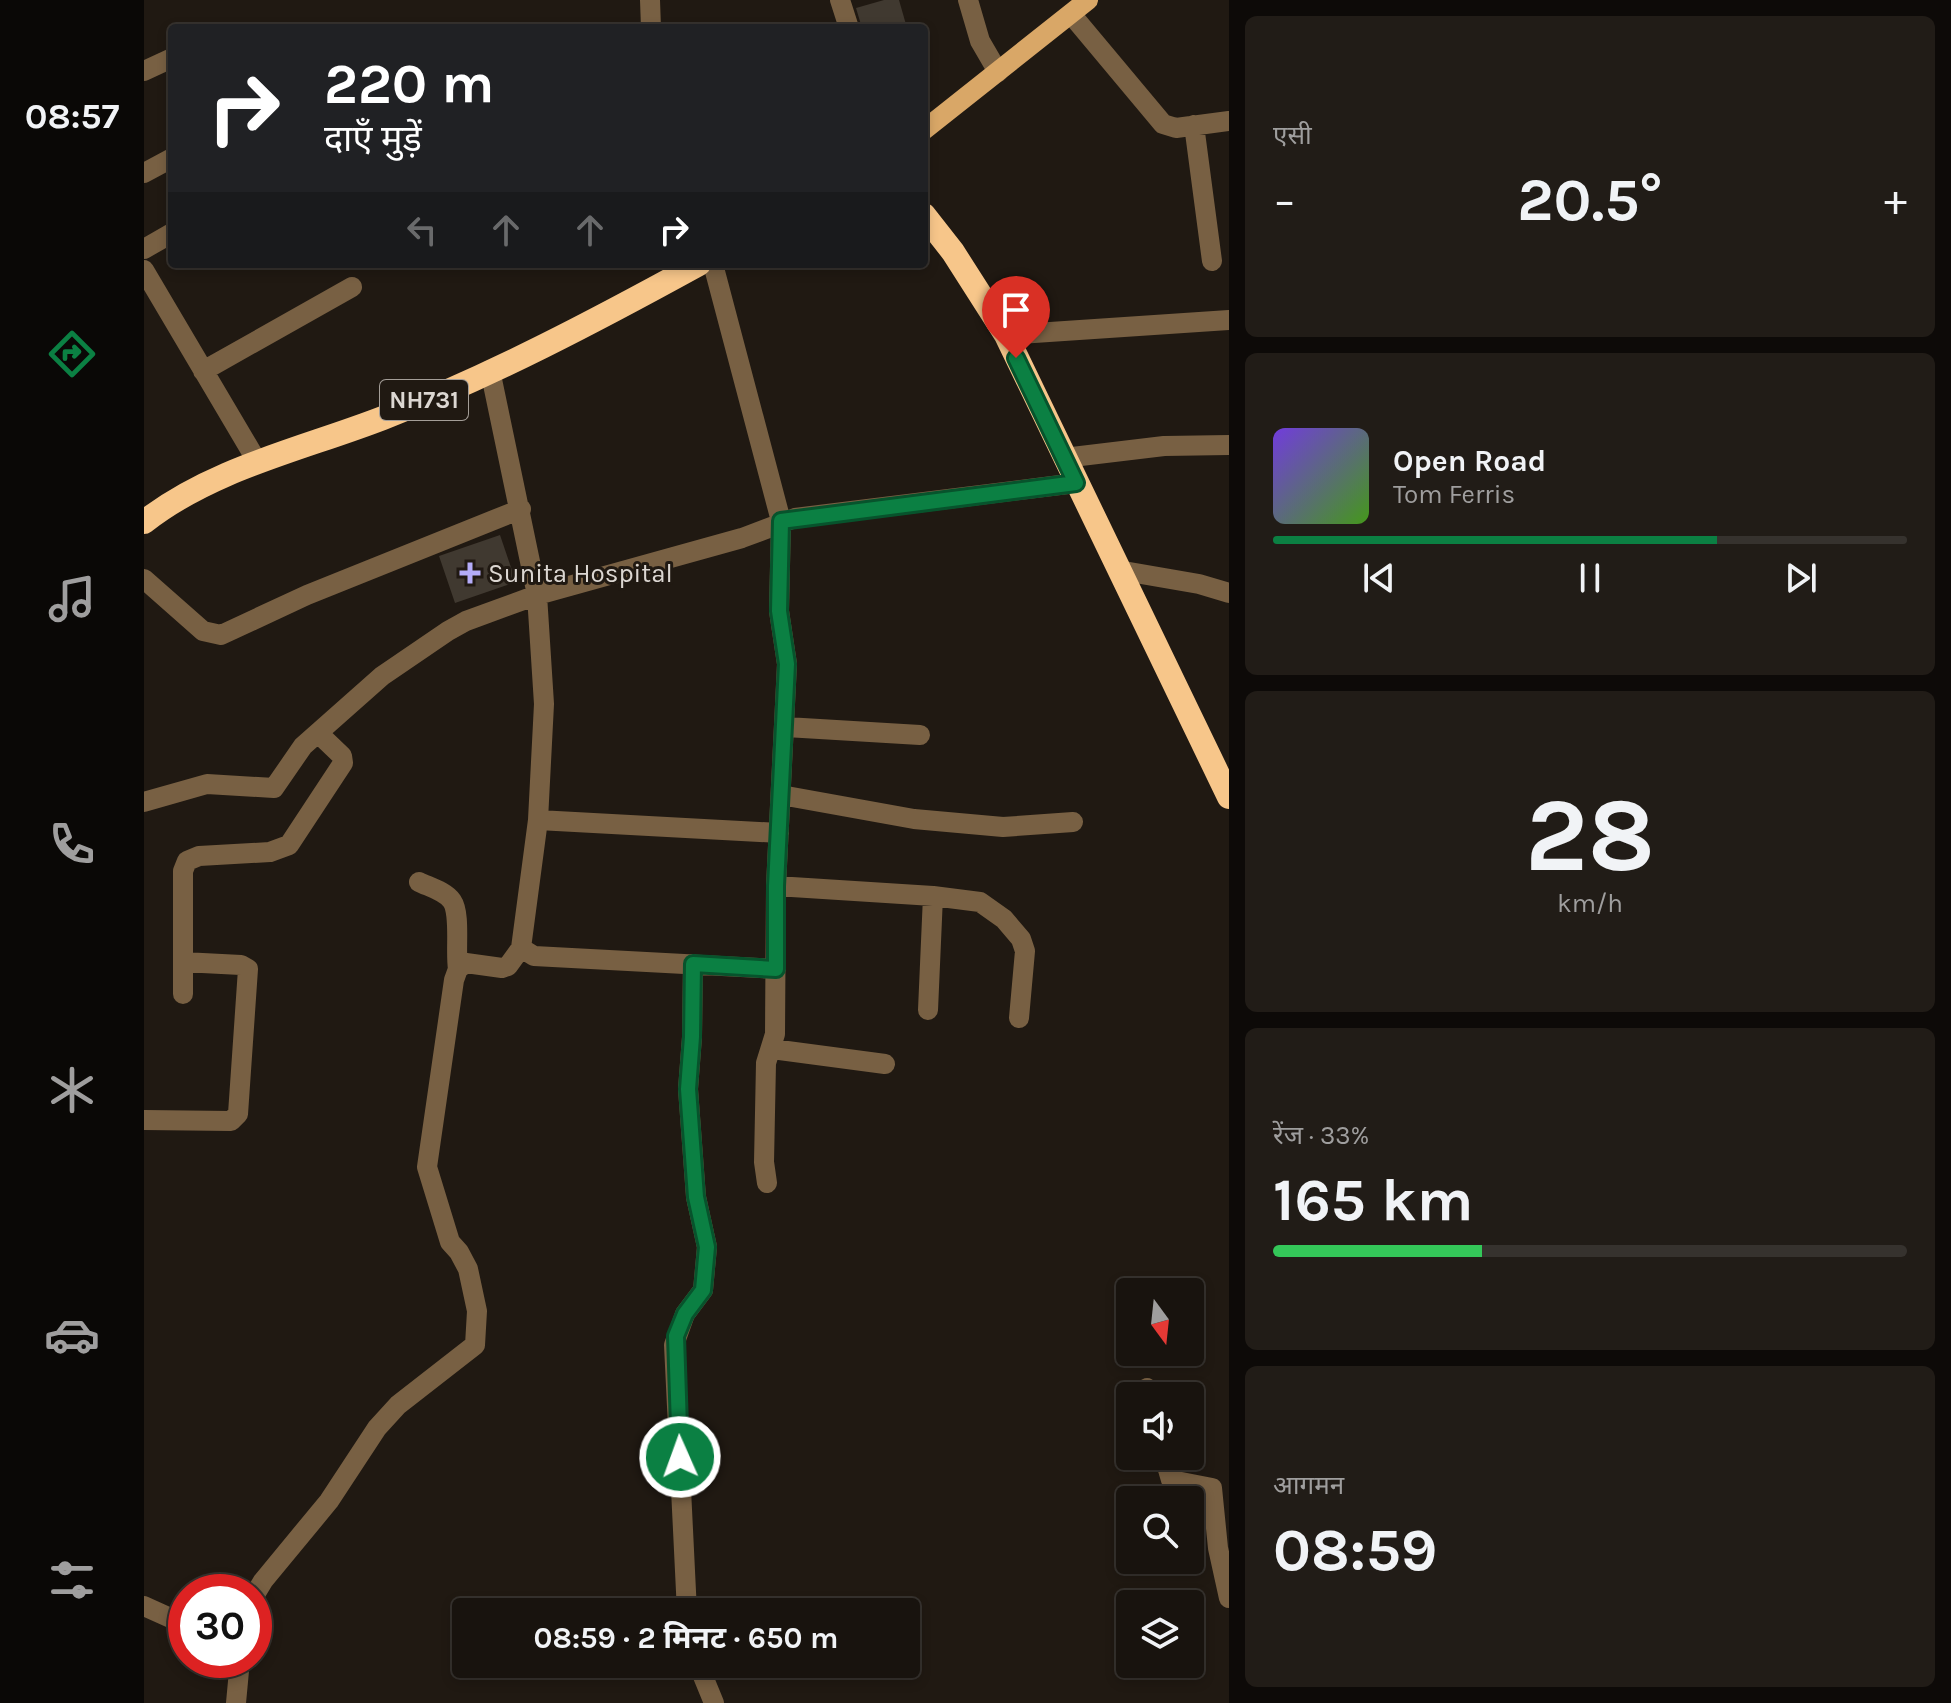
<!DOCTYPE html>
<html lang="hi">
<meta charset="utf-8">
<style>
body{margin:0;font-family:Karla,"Noto Sans Devanagari",sans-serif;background:#211c17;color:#f1f3f6;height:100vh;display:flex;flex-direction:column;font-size:30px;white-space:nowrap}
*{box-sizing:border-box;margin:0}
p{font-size:26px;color:#9f9e9e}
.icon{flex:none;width:44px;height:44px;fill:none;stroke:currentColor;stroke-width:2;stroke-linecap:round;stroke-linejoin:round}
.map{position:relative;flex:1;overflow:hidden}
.details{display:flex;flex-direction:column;gap:16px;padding:16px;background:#0d0a08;width:722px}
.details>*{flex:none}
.hud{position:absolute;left:24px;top:24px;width:760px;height:244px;border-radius:8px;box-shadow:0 4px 12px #0003,0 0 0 2px #36322e;background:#202124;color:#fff;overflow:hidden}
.needle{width:52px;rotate:165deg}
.tools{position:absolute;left:972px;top:1278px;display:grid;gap:16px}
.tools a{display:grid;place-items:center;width:88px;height:88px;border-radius:8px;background:#18130e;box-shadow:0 4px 12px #0003,0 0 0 2px #36322e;font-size:40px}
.speed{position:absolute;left:24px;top:1574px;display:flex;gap:16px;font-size:40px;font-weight:700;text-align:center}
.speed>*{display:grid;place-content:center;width:104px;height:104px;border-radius:50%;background:#18130e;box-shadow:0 4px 12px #0003,0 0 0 2px #36322e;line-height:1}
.speed .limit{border:12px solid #d22;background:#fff;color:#111}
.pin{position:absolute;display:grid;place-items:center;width:68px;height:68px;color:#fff;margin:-82px -34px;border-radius:50% 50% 50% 0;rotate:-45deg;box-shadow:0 0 8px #0007}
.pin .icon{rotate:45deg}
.me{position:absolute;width:88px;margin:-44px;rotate:358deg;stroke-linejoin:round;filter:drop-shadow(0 0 6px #0008)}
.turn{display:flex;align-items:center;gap:28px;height:168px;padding:0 24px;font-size:36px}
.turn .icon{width:104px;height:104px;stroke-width:2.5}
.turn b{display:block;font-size:56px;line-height:68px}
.lanes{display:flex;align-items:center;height:76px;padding:0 24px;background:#0003;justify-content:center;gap:40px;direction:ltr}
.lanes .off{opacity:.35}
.big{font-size:60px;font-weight:700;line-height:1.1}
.details .widget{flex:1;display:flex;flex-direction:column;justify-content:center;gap:12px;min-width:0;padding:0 28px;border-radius:12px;background:#211c17}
.details .dial{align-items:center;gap:0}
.dial b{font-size:104px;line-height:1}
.song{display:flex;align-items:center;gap:24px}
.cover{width:96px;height:96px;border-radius:12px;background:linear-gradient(135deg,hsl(260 70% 55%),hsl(100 70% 35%))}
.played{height:8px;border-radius:4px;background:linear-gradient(90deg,#0b8043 70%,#36322e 70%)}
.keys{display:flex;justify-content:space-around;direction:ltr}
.heat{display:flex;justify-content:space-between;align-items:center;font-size:44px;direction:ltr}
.charge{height:12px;border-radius:6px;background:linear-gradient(90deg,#34c759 33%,#36322e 0)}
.trip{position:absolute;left:308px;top:1598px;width:468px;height:80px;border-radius:8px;background:#18130e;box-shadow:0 4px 12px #0003,0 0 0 2px #36322e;font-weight:700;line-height:80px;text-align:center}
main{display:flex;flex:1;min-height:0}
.tabs{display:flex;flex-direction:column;width:144px;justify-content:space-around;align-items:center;background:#0a0806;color:#9f9e9e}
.tabs .icon{width:56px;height:56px}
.tabs .selected{color:#0b8043}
.tabs b{font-size:36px;color:#f1f3f6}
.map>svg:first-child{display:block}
.building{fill:#403930}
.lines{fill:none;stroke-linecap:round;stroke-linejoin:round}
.minor{stroke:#786043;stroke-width:20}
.major{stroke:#d9a767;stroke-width:20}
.highway{stroke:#f7c68a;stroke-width:24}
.route-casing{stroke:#07532c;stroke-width:20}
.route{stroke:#0b8043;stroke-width:14}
.poi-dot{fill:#b4acf9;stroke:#201912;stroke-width:3}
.labels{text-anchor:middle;stroke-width:6;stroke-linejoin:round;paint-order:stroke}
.shield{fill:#201912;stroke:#a49e98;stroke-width:2}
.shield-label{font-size:24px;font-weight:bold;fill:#dcd7d2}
.poi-label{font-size:26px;fill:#dcd7d2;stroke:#201912;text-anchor:start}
</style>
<main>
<nav class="tabs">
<b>08:57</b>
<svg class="icon selected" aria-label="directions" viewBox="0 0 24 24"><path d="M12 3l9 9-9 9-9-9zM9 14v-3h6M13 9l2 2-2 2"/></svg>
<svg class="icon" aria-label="music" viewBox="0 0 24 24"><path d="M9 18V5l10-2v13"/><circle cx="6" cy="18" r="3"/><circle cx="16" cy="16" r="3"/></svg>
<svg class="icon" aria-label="phone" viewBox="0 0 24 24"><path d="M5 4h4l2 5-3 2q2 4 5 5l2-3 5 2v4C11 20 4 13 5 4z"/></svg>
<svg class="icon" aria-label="climate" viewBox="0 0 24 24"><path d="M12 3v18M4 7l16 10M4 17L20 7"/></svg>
<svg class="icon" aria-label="car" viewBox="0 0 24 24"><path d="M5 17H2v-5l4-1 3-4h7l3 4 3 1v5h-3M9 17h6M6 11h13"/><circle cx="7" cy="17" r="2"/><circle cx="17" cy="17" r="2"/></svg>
<svg class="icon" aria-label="filters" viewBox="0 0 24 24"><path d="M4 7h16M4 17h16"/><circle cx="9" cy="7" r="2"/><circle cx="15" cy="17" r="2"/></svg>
</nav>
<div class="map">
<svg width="1085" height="1703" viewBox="0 0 1085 1703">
<rect width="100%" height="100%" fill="#201912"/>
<path class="building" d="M740 0H755L763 28H718L712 8Z
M356 535 372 582 311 603 295 556Z"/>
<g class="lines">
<path class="minor" d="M506 0 507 28
M696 0 705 28
M824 0 836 41 854 72
M927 14 1019 124 1032 128 1085 121
M0 71 28 58
M1050 125 1068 261
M0 173 28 158
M0 249 28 233
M569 264 637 521 635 611 643 664 632 886 631 1034 622 1063 620 1162 623 1183
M0 270 114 463
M862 335 1085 320
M346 370 393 595 400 704 394 820 377 948 390 956 632 969
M59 371 208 287
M920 458 1020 446 1085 445
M974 570 1055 584 1085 593
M0 579 59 631 77 635 163 595 377 509
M642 727 776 735
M637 795 770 819 859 827 929 822
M0 802 63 784 130 788 159 746 238 676 304 631 322 621 393 595 598 538 651 518 932 483
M394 820 635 833
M275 882C285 887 301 891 308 901 317 914 311 951 314 969
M632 886 789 896 836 902 860 919 877 939 881 951 875 1018
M39 994V871L43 861 55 856 126 852 145 845 199 763 198 756 174 733
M784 1010 789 896
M628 1049 741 1064
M0 1120 87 1121 94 1114 104 969 97 965 39 962
M1003 1388 1005 1396
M1020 1456 1027 1480 1068 1488 1074 1548 1085 1598
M110 1596 119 1581 185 1501 233 1428 254 1405 331 1345 333 1311 324 1269 315 1252 306 1242 283 1167 310 980 314 969 322 963 358 968 364 966 377 948
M0 1606 42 1625
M543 1612 530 1345 541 1314 559 1290 563 1247 552 1197 544 1089 548 1037 549 964
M554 1664 570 1703
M92 1703 96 1660"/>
<path class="major" d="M780 130 944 0"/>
<path class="highway" d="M780 215 809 252 862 335 1085 797
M0 522C69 468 159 449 239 418 347 376 453 320 555 264"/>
</g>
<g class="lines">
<defs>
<path id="route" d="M536 1457 532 1336 541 1314 559 1290 563 1247 552 1197 544 1089 548 1037 549 964 632 969V886L643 664 635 611 637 521 932 483 872 358"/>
</defs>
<use href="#route" class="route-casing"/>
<use href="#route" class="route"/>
</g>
<path class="poi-dot" d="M322 561h8v8h8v8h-8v8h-8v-8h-8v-8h8z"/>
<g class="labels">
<rect class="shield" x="236" y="380" width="88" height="40" rx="6"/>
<g class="shield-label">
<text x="280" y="408">NH731</text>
</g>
<g class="poi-label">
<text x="344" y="582">Sunita Hospital</text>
</g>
</g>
</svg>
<div class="tools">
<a><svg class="needle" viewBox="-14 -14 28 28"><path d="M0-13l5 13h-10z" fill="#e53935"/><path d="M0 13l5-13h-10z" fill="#9f9e9e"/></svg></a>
<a><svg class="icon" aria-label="sound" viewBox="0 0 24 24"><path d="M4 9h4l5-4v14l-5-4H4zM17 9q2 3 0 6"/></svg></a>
<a><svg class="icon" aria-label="search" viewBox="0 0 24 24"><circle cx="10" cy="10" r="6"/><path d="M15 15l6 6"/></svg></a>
<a><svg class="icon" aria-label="layers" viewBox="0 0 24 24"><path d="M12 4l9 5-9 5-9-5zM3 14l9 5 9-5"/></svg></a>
</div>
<div class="speed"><div class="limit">30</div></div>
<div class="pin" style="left:872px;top:358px;background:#d93025"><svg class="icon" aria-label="arrive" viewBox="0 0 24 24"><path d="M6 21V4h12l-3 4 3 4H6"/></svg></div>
<svg class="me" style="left:536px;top:1457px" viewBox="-20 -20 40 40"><circle r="17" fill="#0b8043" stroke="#fff" stroke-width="3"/><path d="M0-11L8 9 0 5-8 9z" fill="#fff"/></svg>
<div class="trip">08:59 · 2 मिनट · 650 m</div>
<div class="hud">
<div class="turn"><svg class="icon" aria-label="right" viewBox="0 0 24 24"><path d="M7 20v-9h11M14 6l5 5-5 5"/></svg><div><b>220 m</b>दाएँ मुड़ें</div></div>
<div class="lanes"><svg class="icon off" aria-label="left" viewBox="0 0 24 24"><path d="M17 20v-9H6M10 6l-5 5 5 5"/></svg><svg class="icon off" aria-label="ahead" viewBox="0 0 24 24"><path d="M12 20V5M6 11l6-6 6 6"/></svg><svg class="icon off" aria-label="ahead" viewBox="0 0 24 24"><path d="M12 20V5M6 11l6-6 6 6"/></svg><svg class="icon" aria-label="right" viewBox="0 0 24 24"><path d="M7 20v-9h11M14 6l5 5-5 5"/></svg></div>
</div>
</div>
<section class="details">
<div class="widget"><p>एसी</p>
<div class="heat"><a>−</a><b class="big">20.5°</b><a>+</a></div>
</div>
<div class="widget">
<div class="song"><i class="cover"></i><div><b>Open Road</b><p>Tom Ferris</p></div></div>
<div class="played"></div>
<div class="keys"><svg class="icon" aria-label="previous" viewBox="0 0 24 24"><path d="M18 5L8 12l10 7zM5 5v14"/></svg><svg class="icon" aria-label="pause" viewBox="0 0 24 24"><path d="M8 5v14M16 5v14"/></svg><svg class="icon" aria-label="next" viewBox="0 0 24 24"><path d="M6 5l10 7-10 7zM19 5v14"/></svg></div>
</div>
<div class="widget dial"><b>28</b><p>km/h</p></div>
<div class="widget"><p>रेंज · 33%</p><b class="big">165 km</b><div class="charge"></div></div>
<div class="widget"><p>आगमन</p><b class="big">08:59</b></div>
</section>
</main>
